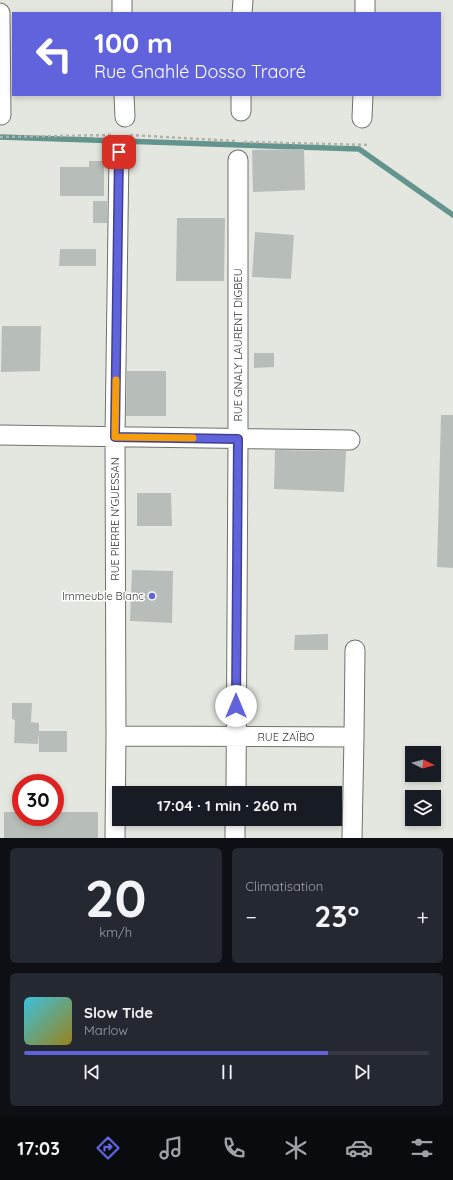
<!DOCTYPE html>
<html lang="fr">
<meta charset="utf-8">
<style>
body{margin:0;font-family:Quicksand,sans-serif;background:#242831;color:#f1f3f6;height:100vh;display:flex;flex-direction:column;font-size:15px;white-space:nowrap}
*{box-sizing:border-box;margin:0}
p{font-size:13px;color:#9ea1a6}
.icon{flex:none;width:22px;height:22px;fill:none;stroke:currentColor;stroke-width:2;stroke-linecap:round;stroke-linejoin:round}
.map{position:relative;height:838px;overflow:hidden}
.sheet{display:flex;flex-direction:column;gap:10px;padding:10px;background:#0d0f14;flex:1}
.sheet>*{flex:none}
.top-card{position:absolute;left:12px;top:12px;width:429px;height:84px;border-radius:0px;box-shadow:0 2px 6px #0003;background:#6163dc;color:#fff;overflow:hidden}
.needle{width:26px;rotate:96deg}
.controls{position:absolute;left:405px;top:746px;display:grid;gap:8px}
.controls a{display:grid;place-items:center;width:36px;height:36px;border-radius:0px;background:#171b24;box-shadow:0 2px 6px #0003;font-size:20px}
.speed{position:absolute;left:12px;top:774px;display:flex;gap:8px;font-size:20px;font-weight:700;text-align:center}
.speed>*{display:grid;place-content:center;width:52px;height:52px;border-radius:50%;background:#171b24;box-shadow:0 2px 6px #0003;line-height:1}
.speed .limit{border:6px solid #d22;background:#fff;color:#111}
.pin{position:absolute;display:grid;place-items:center;width:34px;height:34px;color:#fff;margin:-17px;border-radius:8px;box-shadow:0 2px 6px #0006}
.me{position:absolute;width:44px;margin:-22px;rotate:0deg;stroke-linejoin:round;filter:drop-shadow(0 0 3px #0008)}
.turn{display:flex;align-items:center;gap:14px;height:84px;padding:0 16px;font-size:18px}
.turn .icon{width:52px;height:52px;stroke-width:2.5}
.turn b{display:block;font-size:28px;line-height:34px}
.big{font-size:30px;font-weight:700;line-height:1.1}
.sheet .tile{flex:1;display:flex;flex-direction:column;justify-content:center;gap:6px;min-width:0;padding:0 14px;border-radius:6px;background:#242831}
.sheet .dial{align-items:center;gap:0}
.dial b{font-size:52px;line-height:1}
.song{display:flex;align-items:center;gap:12px}
.cover{width:48px;height:48px;border-radius:6px;background:linear-gradient(135deg,hsl(190 70% 55%),hsl(50 70% 35%))}
.played{height:4px;border-radius:2px;background:linear-gradient(90deg,#6163dc 75%,#363941 75%)}
.keys{display:flex;justify-content:space-around;direction:ltr}
.heat{display:flex;justify-content:space-between;align-items:center;font-size:22px;direction:ltr}
.sheet .tiles{flex:1;display:grid;gap:10px;grid-template-columns:1fr 1fr}
.tile:last-child{grid-column:span 2}
.trip{position:absolute;left:112px;top:786px;width:230px;height:40px;border-radius:0px;background:#171b24;box-shadow:0 2px 6px #0003;font-weight:700;line-height:40px;text-align:center}
.dock{display:flex;height:64px;justify-content:space-around;align-items:center;background:#090b0e;color:#9ea1a6}
.dock .icon{width:28px;height:28px}
.dock .active{color:#6163dc}
.dock b{font-size:18px;color:#f1f3f6}
.map>svg:first-child{display:block}
.lines{fill:none;stroke-linecap:round;stroke-linejoin:round}
.stream{stroke:#63948d;stroke-width:5.5}
.building{fill:#b7beb9}
.minor-casing{stroke:#70736c;stroke-width:21}
.path{stroke:#afb2ab;stroke-width:2.5;stroke-dasharray:3 3;stroke-linecap:butt}
.minor{stroke:#fff;stroke-width:19}
.route-casing{stroke:#3f408f;stroke-width:10}
.route{stroke:#6163dc;stroke-width:7}
.slow{stroke:#f59e0b;stroke-width:7}
.poi-dot{fill:#6163dc;stroke:#fff;stroke-width:1.5}
.labels{text-anchor:middle;stroke-width:3;stroke-linejoin:round;paint-order:stroke}
.street-label{font-size:11px;fill:#363835;stroke:#fff}
.poi-label{font-size:11px;fill:#363835;stroke:#fff;text-anchor:end}
</style>
<div class="map">
<svg width="453" height="838" viewBox="0 0 453 838">
<rect width="100%" height="100%" fill="#e4e7df"/>
<g class="lines">
<path class="stream" d="M0 137 359 149 453 215"/>
</g>
<path class="building" d="M304 149 305 190 253 192 252 150Z
M89 161H104V196H60V167H89Z
M93 201H107V223H93Z
M177 218H225L224 281H176Z
M255 232 294 235 291 279 252 277Z
M60 249H96V266H59Z
M2 326H41L40 371 1 372Z
M254 353H274V367L254 368Z
M127 371H166V416H126Z
M441 415H453V568L437 567Z
M275 450 346 451 344 492 274 489Z
M137 493H171L172 526H137Z
M132 570 173 571 172 623 130 621Z
M328 634V650H294L295 635Z
M12 703H32L31 722 39 723V731H67V752H39V732L38 744 14 743 15 720 12 719Z
M4 812H21V817H56V812H98V838H4Z"/>
<g class="lines">
<defs>
<path id="minor" d="M122 0V13
M0 13 1 115
M242 13 243 0
M365 13V0
M124 95 125 117
M241 111V95
M362 118 363 95
M0 435 350 440
M116 736 354 737 352 838
M354 737 355 650
M236 793 238 439V160
M115 838 116 736 115 437 119 152
M235 838V819"/>
</defs>
<use href="#minor" class="minor-casing"/>
<path class="path" d="M130 135 235 141
M0 137 111 135
M244 142 370 145"/>
<use href="#minor" class="minor"/>
</g>
<g class="lines">
<defs>
<path id="route" d="M119 152 115 437 238 439 236 706"/>
</defs>
<use href="#route" class="route-casing"/>
<use href="#route" class="route"/>
<path class="slow" d="M116 380 115 437 193 438"/>
</g>
<circle class="poi-dot" cx="152" cy="596" r="4"/>
<g class="labels">
<g class="street-label">
<text transform="translate(238 345) rotate(-90)" y="4">RUE GNALY LAURENT DIGBEU</text>
<text transform="translate(115 519) rotate(-90)" y="4">RUE PIERRE N'GUESSAN</text>
<text x="286" y="741">RUE ZAÏBO</text>
</g>
<g class="poi-label">
<text x="144" y="600">Immeuble Blanc</text>
</g>
</g>
</svg>
<div class="controls">
<a><svg class="needle" viewBox="-14 -14 28 28"><path d="M0-13l5 13h-10z" fill="#e53935"/><path d="M0 13l5-13h-10z" fill="#9ea1a6"/></svg></a>
<a><svg class="icon" aria-label="layers" viewBox="0 0 24 24"><path d="M12 4l9 5-9 5-9-5zM3 14l9 5 9-5"/></svg></a>
</div>
<div class="speed"><div class="limit">30</div></div>
<div class="pin" style="left:119px;top:152px;background:#d93025"><svg class="icon" aria-label="arrive" viewBox="0 0 24 24"><path d="M6 21V4h12l-3 4 3 4H6"/></svg></div>
<svg class="me" style="left:236px;top:706px" viewBox="-20 -20 40 40"><circle r="19" fill="#fff"/><path d="M0-13L10 11 0 6-10 11z" fill="#6163dc"/></svg>
<div class="trip">17:04 · 1 min · 260 m</div>
<div class="top-card">
<div class="turn"><svg class="icon" aria-label="left" viewBox="0 0 24 24"><path d="M17 20v-9H6M10 6l-5 5 5 5"/></svg><div><b>100 m</b>Rue Gnahlé Dosso Traoré</div></div>
</div>
</div>
<section class="sheet">
<div class="tiles">
<div class="tile dial"><b>20</b><p>km/h</p></div>
<div class="tile"><p>Climatisation</p>
<div class="heat"><a>−</a><b class="big">23°</b><a>+</a></div>
</div>
<div class="tile">
<div class="song"><i class="cover"></i><div><b>Slow Tide</b><p>Marlow</p></div></div>
<div class="played"></div>
<div class="keys"><svg class="icon" aria-label="previous" viewBox="0 0 24 24"><path d="M18 5L8 12l10 7zM5 5v14"/></svg><svg class="icon" aria-label="pause" viewBox="0 0 24 24"><path d="M8 5v14M16 5v14"/></svg><svg class="icon" aria-label="next" viewBox="0 0 24 24"><path d="M6 5l10 7-10 7zM19 5v14"/></svg></div>
</div>
</div>
</section>
<nav class="dock">
<b>17:03</b>
<svg class="icon active" aria-label="directions" viewBox="0 0 24 24"><path d="M12 3l9 9-9 9-9-9zM9 14v-3h6M13 9l2 2-2 2"/></svg>
<svg class="icon" aria-label="music" viewBox="0 0 24 24"><path d="M9 18V5l10-2v13"/><circle cx="6" cy="18" r="3"/><circle cx="16" cy="16" r="3"/></svg>
<svg class="icon" aria-label="phone" viewBox="0 0 24 24"><path d="M5 4h4l2 5-3 2q2 4 5 5l2-3 5 2v4C11 20 4 13 5 4z"/></svg>
<svg class="icon" aria-label="climate" viewBox="0 0 24 24"><path d="M12 3v18M4 7l16 10M4 17L20 7"/></svg>
<svg class="icon" aria-label="car" viewBox="0 0 24 24"><path d="M5 17H2v-5l4-1 3-4h7l3 4 3 1v5h-3M9 17h6M6 11h13"/><circle cx="7" cy="17" r="2"/><circle cx="17" cy="17" r="2"/></svg>
<svg class="icon" aria-label="filters" viewBox="0 0 24 24"><path d="M4 7h16M4 17h16"/><circle cx="9" cy="7" r="2"/><circle cx="15" cy="17" r="2"/></svg>
</nav>
